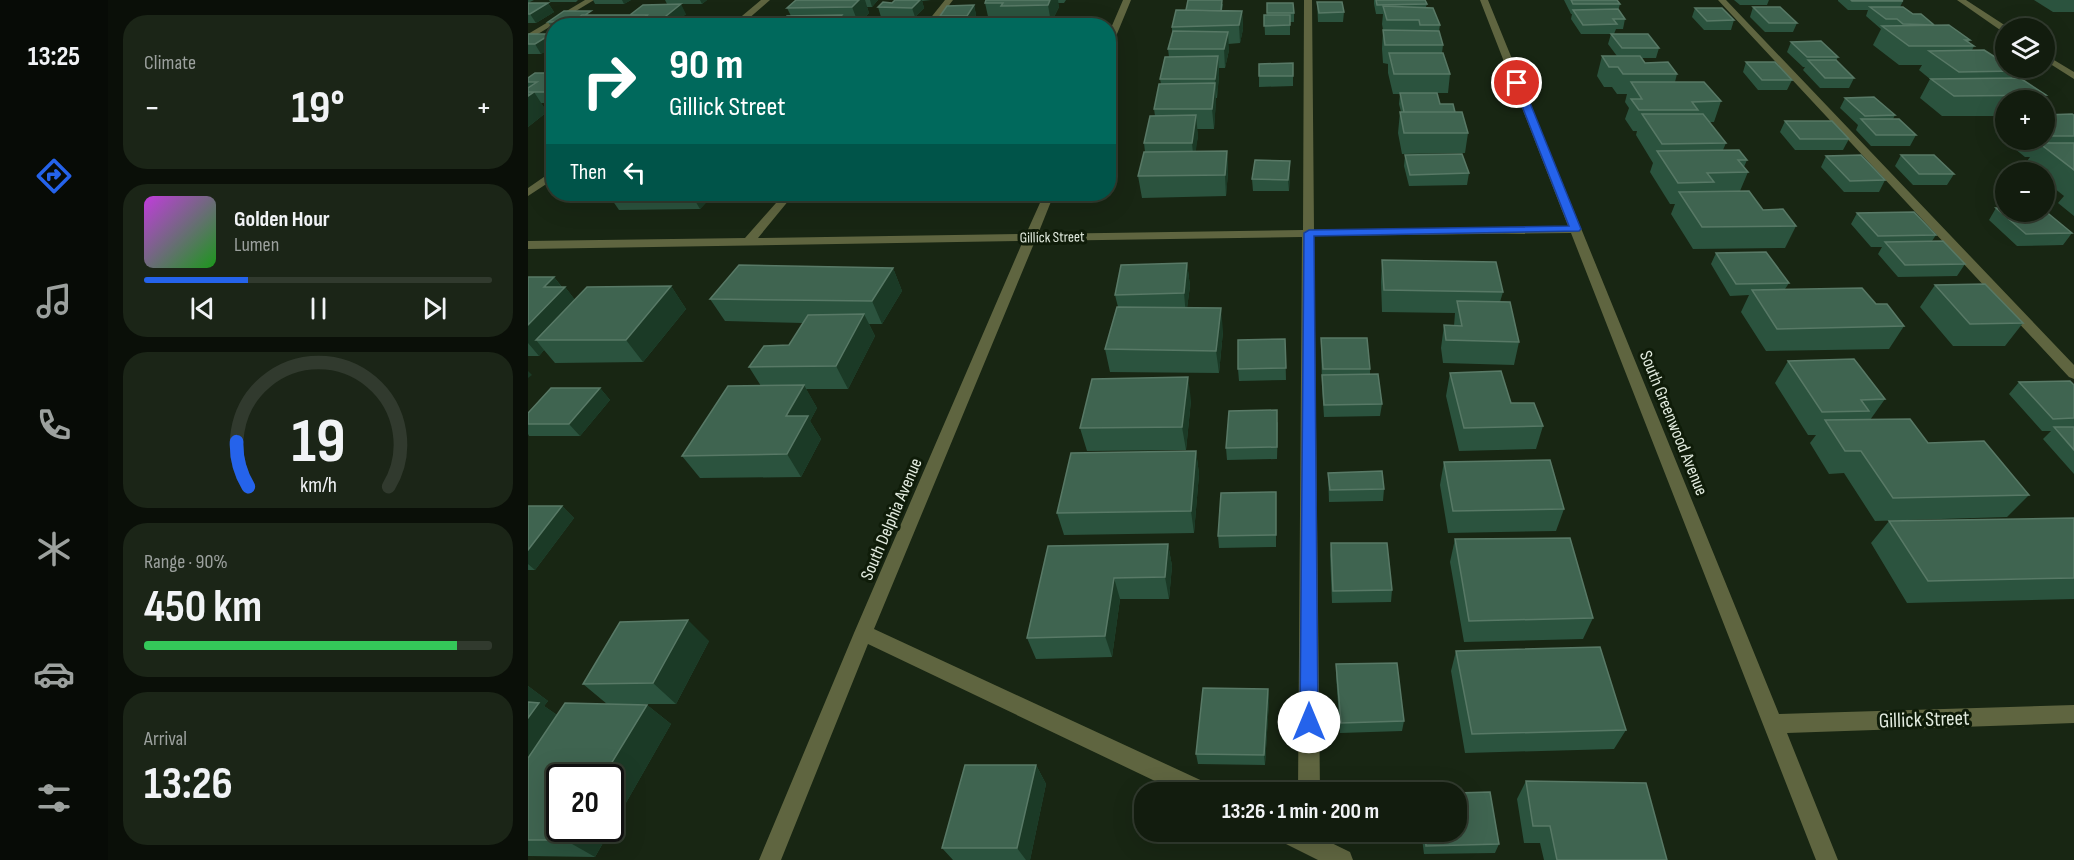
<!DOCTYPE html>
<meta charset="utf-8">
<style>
body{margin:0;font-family:"Sofia Sans Condensed",sans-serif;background:#1b2517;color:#f1f3f6;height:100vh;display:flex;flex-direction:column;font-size:22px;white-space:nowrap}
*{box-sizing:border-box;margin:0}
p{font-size:20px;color:#9ca19e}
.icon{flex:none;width:33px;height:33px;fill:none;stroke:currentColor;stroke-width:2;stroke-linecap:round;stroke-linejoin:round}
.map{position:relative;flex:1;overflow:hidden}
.panel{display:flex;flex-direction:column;gap:15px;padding:15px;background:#0a0f08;width:420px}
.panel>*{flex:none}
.banner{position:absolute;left:18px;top:18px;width:570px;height:183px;border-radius:24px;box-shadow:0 6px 24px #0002,0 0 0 2px #313a2e;background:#00695c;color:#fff;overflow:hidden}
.controls{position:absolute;left:1467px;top:18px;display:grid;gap:12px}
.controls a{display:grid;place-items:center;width:60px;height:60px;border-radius:50%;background:#121c0e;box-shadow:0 6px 24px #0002,0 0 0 2px #313a2e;font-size:30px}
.speed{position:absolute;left:18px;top:764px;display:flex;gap:12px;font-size:30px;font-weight:700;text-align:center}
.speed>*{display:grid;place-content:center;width:78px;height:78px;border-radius:50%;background:#121c0e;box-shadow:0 6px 24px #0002,0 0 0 2px #313a2e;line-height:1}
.speed .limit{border:3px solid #111;border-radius:9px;background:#fff;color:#111}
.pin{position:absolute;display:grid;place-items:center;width:51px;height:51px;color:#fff;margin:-26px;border:3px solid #fff;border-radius:50%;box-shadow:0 2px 6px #0007}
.me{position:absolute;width:66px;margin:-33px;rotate:0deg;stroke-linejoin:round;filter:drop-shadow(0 0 4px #0008)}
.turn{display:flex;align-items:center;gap:21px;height:126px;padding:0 24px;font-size:27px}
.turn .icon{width:78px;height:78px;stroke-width:2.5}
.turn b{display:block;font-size:42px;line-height:51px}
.then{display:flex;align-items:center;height:57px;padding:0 24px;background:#0003;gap:12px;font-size:22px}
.big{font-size:45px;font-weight:700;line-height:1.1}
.panel .widget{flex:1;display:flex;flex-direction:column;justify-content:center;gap:9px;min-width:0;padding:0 21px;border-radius:24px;background:#1b2517}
.panel .dial{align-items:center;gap:0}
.dial svg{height:156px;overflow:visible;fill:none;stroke:#313a2e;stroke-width:7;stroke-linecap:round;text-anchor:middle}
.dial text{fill:#f1f3f6;stroke:none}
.song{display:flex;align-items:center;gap:18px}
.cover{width:72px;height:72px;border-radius:9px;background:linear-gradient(135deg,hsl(290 70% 55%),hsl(120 70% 35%))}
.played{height:6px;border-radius:3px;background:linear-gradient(90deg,#2563eb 30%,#313a2e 30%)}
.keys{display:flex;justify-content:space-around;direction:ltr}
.heat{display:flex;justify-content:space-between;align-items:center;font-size:33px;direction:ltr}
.charge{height:9px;border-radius:4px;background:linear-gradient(90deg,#34c759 90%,#313a2e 0)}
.trip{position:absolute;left:606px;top:782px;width:333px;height:60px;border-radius:24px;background:#121c0e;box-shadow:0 6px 24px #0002,0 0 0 2px #313a2e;font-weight:700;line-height:60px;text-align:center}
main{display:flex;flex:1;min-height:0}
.tab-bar{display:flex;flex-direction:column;width:108px;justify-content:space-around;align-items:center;background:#070b06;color:#9ca19e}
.tab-bar .icon{width:42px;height:42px}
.tab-bar .on{color:#2563eb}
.tab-bar b{font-size:27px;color:#f1f3f6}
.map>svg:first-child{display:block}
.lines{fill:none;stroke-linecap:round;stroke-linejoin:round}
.minor{fill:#5f6540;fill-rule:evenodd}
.wall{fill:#2b533e}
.shaded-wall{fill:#1b3a26}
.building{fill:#3f6450;stroke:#587966;stroke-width:1.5}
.route{fill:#2563eb;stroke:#184099;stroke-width:1.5}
.labels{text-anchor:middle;stroke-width:6;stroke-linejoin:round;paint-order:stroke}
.far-street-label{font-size:15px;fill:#e3ece0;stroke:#0f1c09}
.street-label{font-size:18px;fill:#e3ece0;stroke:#0f1c09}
.near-street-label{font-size:21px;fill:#e3ece0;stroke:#0f1c09}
</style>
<main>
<nav class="tab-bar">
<b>13:25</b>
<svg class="icon on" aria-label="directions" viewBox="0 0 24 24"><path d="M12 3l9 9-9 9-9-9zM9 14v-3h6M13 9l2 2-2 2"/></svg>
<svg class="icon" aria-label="music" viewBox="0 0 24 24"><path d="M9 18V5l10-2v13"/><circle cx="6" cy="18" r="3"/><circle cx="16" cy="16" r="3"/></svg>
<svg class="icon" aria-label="phone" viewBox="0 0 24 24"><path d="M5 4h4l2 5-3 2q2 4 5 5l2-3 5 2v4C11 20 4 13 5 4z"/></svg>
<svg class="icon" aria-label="climate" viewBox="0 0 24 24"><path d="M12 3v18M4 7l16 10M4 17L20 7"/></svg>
<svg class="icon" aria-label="car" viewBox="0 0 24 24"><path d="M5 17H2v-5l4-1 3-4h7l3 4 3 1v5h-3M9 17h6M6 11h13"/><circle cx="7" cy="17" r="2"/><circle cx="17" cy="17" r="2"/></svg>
<svg class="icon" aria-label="filters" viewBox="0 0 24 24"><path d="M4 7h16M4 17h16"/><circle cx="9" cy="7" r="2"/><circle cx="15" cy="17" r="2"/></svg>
</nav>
<section class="panel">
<div class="widget"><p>Climate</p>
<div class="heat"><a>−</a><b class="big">19°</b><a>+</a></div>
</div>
<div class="widget">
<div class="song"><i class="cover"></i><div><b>Golden Hour</b><p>Lumen</p></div></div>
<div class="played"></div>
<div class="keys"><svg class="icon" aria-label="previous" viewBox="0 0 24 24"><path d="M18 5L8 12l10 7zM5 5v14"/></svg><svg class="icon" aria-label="pause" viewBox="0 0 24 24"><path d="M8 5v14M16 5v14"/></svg><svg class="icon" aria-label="next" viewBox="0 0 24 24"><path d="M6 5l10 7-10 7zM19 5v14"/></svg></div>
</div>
<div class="widget dial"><svg viewBox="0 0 100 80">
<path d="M14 69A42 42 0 1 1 86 69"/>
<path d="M14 69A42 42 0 0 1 8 46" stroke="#2563eb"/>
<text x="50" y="56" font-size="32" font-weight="700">19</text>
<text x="50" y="72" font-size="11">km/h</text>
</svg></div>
<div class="widget"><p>Range · 90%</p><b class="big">450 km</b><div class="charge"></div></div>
<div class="widget"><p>Arrival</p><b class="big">13:26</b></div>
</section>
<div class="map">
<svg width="1546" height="860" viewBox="0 0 1546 860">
<rect width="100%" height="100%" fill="#182613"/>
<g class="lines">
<path class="minor" d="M57 0H66L0 40V34Z
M233 0H242L212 26H202Z
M417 0H425L405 26H396Z
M595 0H603L584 46 580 48V35Z
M776 0H784L786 230 1040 226 952 0H960L1251 714 1546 705V723L1259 733 1310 860H1288L1043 233 786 236 792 792H770L774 237 507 241 346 629 681 784 684 792H650L340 644 253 860H231L326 633 495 241 0 249V241L217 238 256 194H266L230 238 498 234 516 194H526L510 234 775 230Z
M1190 0H1198L1546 365V379L1541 377Z
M1429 0H1438L1481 28 1475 32Z
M1516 54 1546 72V79L1516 60Z
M26 170V179L0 196V188Z
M745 831H779L822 852 825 860H790L748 839Z"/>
</g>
<path class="wall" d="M0 0H6L0 3H20L26 12 8 23H0Z
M21 0H50L48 2H22Z
M65 0H103L96 4H67Z
M137 0H179L174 4H139Z
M268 0H360H350L344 7H339L341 13 331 25 249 26 263 16 259 8Z
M367 0H403L394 1 396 8 387 17H353L350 7 364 3Z
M458 0H538L536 3H530L531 7 523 23H514V26L478 24 477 21H461L457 3Z
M846 0H897L899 4 898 7 912 25 911 31 915 45 914 53 922 74 920 93H909L912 104 927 112 940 133 937 153 874 154 870 133 872 112H873L871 104 872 94H865L860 73V64L855 63 854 49 855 30 854 24 855 14H848L846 4Z
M1036 0H1089L1092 4 1090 11 1097 19 1095 29H1088L1086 34H1053L1043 19 1044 14H1043Z
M1206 0H1241L1239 5H1212Z
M1310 0H1373L1375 1 1372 7 1385 14 1406 25V26L1442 40 1441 42 1446 46 1444 50 1488 71 1484 78 1518 95 1515 100H1478V116H1414L1392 98 1402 79 1391 70 1394 65H1371L1345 45 1353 29 1338 16 1340 10H1320L1310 1Z
M1506 0H1546V12H1525Z
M789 2 816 12 815 22H790Z
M739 3 766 13V22H762V35H737L736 15H739Z
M695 4 694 11H714L715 29 712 43 700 44 701 50 697 68H691V75L689 98H688L686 129H669L670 136 667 151H699L700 172 698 196 614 198 610 176 617 152 616 143 627 116 626 109 633 84 632 79 641 57 640 49 644 34V27L658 10Z
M446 5 448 15 442 25 414 26 412 16Z
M1225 7 1269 23 1265 32H1237L1222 17Z
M1167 8 1206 20 1203 30H1176L1164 17Z
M158 14 143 26H26V31L20 22 65 15Z
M0 34H23L26 38V46L13 54H0Z
M1083 34 1131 48 1128 58H1114L1117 63 1149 74 1147 82 1193 101 1186 122H1181L1198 143 1195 150 1219 160 1216 167 1220 172 1212 191 1235 210 1268 226 1257 248 1165 249 1143 214 1147 204H1142L1122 172 1125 163 1108 135 1109 131H1105L1097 119 1101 108 1097 102 1099 94H1089L1084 87H1076L1069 76 1074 56H1089L1080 44Z
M1263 42 1310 57 1308 61 1326 78 1321 88H1292L1275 70 1277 67H1275L1259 52Z
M1218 62 1264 80 1259 90H1230L1215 72Z
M765 63V86L731 87V76Z
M26 73V103H13L19 112 0 127V78Z
M1317 98 1367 115 1365 119 1388 135 1382 146H1343L1328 130 1330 125 1312 108Z
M1516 115 1546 136V216L1530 203 1536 196 1516 180V172H1507L1497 164 1502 157H1497L1471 136 1478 124V140H1516Z
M1257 121 1321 139 1315 150H1267L1252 132Z
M877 155 941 173 939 185 881 186 876 166Z
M1373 155 1426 174 1419 185H1385L1367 166Z
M1298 156 1357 180 1351 192H1316L1293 167Z
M762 172 761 191H725L724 179Z
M80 194H186L172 209 91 210Z
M205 194H242L240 195H205Z
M272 194H309L305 199H275Z
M386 194H428L427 195H387Z
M1468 208 1544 233 1535 245 1489 246 1461 220Z
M1329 213 1408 235 1404 241 1437 264 1429 276 1370 277 1350 254 1354 247H1343L1323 224Z
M1188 253 1261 283 1257 289 1348 304 1376 326 1361 349 1238 351 1213 312 1221 295 1202 296 1183 264Z
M854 260 975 292 972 302 991 342 986 365 915 363 913 348 916 325 926 326 927 313 854 312 853 282Z
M659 263 662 286 659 308 695 331 691 373 582 372 577 349 590 307 587 295Z
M365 268 374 291 354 324H341L347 336 320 389H278L289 408 282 421 293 439 273 477 172 478 154 456 233 386 221 367 261 345 275 323 197 321 182 299Z
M0 277H26L34 287H37L47 300 143 286 158 309 115 362 27 363 16 350 11 356H0Z
M1407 285 1495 323 1477 346H1425L1392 307Z
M793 338 842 369V375L854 404 852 416 796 417 794 387Z
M757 339 758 380 711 381 710 369Z
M1260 361 1357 399 1342 420 1400 443 1501 495 1479 517 1347 521 1316 473 1301 474 1282 443 1288 435H1280L1247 383Z
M922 373 983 403 1015 426 1008 449 931 451 918 396Z
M1491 382 1546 385V474L1515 439 1523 431H1514L1481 394Z
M72 388 82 400 52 436H1L0 434V413Z
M663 400 658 450 559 451 552 428Z
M750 422 749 459 699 460 698 448Z
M668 451 671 474 666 533 536 535 529 513Z
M916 462 1036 509 1028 531 920 533 912 485Z
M800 473 856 489 855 501 801 502Z
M748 492V547L691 548 690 536Z
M0 506H34L46 518 7 570H0Z
M1546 518V599L1379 603 1343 543 1361 521Z
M927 539 1065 618 1055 639 936 642 922 562Z
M803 543 864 590 863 602 804 603 802 555Z
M640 544 644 566 641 599H592L584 657 508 659 499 638 520 546Z
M181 641 148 704H102L119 705 143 724 67 857 0 856V686L20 701 16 706 29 715 79 704 55 684Z
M928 651 1098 730 1086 749 937 753 923 671Z
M808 664 876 721 874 731 812 733 808 675Z
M740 689 741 700 737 765 670 764 668 754Z
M508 765 518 784 502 860H425L414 848Z
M998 781 1139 860H1016L1012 843H996L989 799Z
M893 831H928L971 844 967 853 896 854Z"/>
<path class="shaded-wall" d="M94 0H103L96 4Z
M172 0H179L174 4Z
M331 0H337L341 13 331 25 324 7Z
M342 0H350L344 7Z
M392 0H394L396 8 387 17 384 8Z
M522 0H530L531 7 523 23 520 5Z
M20 3 26 12 8 23 2 14Z
M153 4 158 14 143 26H136L133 20Z
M446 5 448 15 442 25 439 16Z
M714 11 715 29 712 43 711 25Z
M119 15 125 26H104Z
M314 15 317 26H305Z
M378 20 380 26H373Z
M700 32 701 50 697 68 696 49Z
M23 34 26 38V46L13 54 7 44Z
M690 56 691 75 689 98 687 79Z
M687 83 688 103 686 129 684 109Z
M6 92 19 112 0 127V96Z
M668 115 670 136 666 164 664 143Z
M699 151 700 172 698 196 697 175Z
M762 161V172L761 191 760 180Z
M163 194H186L172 209Z
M303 194H309L305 199Z
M659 263 662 286 658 316 656 293Z
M365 268 374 291 354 324 344 301Z
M26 277 35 289 37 287 54 309 8 340 16 350 11 356 0 343V324L16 287Z
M143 286 158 309 115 362 98 340Z
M693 308 695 331 691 373 688 351Z
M336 314 347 336 320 389 308 366Z
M0 371 4 375 0 378Z
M660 377 663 400 658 450 654 427Z
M276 385 289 408 282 421 293 439 273 477 259 454 258 416Z
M72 388 82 400 52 436 41 424Z
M668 451 671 474 666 533 663 511Z
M34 506 46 518 7 570 0 564V550Z
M640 544 644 566 641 599 637 577Z
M586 578 592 599 584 657 577 636Z
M160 620 181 641 148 704 125 683Z
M0 686 20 701 16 706 39 722 0 781Z
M740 689 741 700 737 765 736 755Z
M119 705 143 724 67 857 37 840 45 828H82V777H75Z
M508 765 518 784 502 860H498L489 848Z"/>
<path class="building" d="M268 0H331L324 7 259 8Z
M367 0H392L384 8 350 7 355 2 364 3Z
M458 0H522L520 5 473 6 475 3H457Z
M660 0H694L693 11 658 10Z
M848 0H897L899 4 849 5Z
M1043 0H1089L1092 4H1045Z
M1323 0H1373L1375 1H1324Z
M789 2H814L816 12 791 13Z
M0 3H20L2 14H0Z
M739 3H765L766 13H739Z
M153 4 133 20H122L119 15H102L115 5Z
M446 5 439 16H412L419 6Z
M855 6 905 8 912 25H892L891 20H859Z
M1225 7H1252L1269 23H1241Z
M1342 7H1375L1385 14H1393L1406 25 1375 24 1369 19H1358Z
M1167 8H1194L1206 20 1179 21Z
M1090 9 1097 19H1085L1089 24 1055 25 1045 10Z
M648 10 714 11 711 25 644 27Z
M36 11H63L57 15H54L45 22H20Z
M54 15H119L104 26H39Z
M314 15 305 26H249L259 16Z
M736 15H762V25L736 26Z
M350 20H378L373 26H345Z
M514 21 511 26H478L480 22Z
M1421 25 1442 40H1437L1446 46H1381L1354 26Z
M855 30 911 31 915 45H857Z
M645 31 700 32 696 49H640Z
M0 34H23L7 44H0Z
M1083 34H1120L1131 48H1094Z
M1293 41 1310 57H1279L1263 42Z
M1456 50 1478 64V68H1482L1488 71 1431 72 1401 51Z
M861 53H915L922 74H866Z
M690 56 687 79H632L637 57Z
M1074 56H1112L1117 63 1140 62 1149 74H1095L1090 67H1081Z
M1280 60H1308L1326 78H1297Z
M1218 62H1247L1264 80H1234Z
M765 63V76H731V64Z
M7 73H26V92H0V88L9 82H0V78Z
M1492 78 1518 95 1426 96 1403 79Z
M1103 82H1176L1193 101 1164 102 1170 110H1111L1103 99H1114Z
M687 83 684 109H626L631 84Z
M0 92H6L0 96Z
M872 93H909L912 104H925L927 112H876Z
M1346 97 1367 115 1337 116 1317 98Z
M872 112H934L940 133H876Z
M1114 114H1175L1198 143 1134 144Z
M1544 114 1546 115V136H1516V115Z
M668 115 664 143H616L622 116Z
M1333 119H1371L1388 135H1348Z
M1257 121H1304L1321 139H1272Z
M1511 143H1546V170Z
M1211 150 1219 160H1210L1220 172 1179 173 1186 182 1150 183 1129 151Z
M699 151 697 175 610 176 616 152Z
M934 154 941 173 882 175 877 155Z
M1333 155 1357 180 1322 181 1298 156Z
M1373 155H1406L1426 174H1391Z
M727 160 762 161 760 180 724 179Z
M1221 191 1235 210 1255 209 1268 226 1174 227 1151 192Z
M1468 208H1478V212H1516V210L1544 233 1498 234Z
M1386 212 1408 235 1350 236 1329 213Z
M1415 241 1437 264 1377 265 1357 242Z
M1238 252 1261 283 1208 284 1188 253Z
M854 260 968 262 975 292 856 290Z
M659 263 656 293 587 295 593 265Z
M211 265 365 268 344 301 182 299Z
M0 277H26L16 287H37L0 325Z
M1457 284 1495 323 1442 324 1407 285Z
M143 286 98 340H8L59 287Z
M1334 288 1348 304H1359L1376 326 1249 329 1224 290Z
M929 301 982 302 991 342 918 340 916 325 934 326Z
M589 307 693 308 688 351 577 349Z
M336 314 308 366 221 367 236 346 261 345 280 315Z
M793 338H839L842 369H795Z
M757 339 758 368 710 369V340Z
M1326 359 1357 399 1333 400 1341 411 1294 412 1260 361Z
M973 371 983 403H1006L1015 426 936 428 922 373Z
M850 374 854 404 796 405 794 375Z
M660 377 654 427 552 428 564 379Z
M1542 381 1546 385V418L1525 419 1491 382Z
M276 385 258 416H280L259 454 154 456 200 386Z
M23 388H72L41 424H0V413Z
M749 410V447L698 448 701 411Z
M1382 419 1400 443 1456 441 1501 495 1365 498 1333 451H1317L1297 420Z
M1526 427H1546V450Z
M668 451 663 511 529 513 543 453Z
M1022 460 1036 509 925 511 916 462Z
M854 471 856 489 802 490 800 473Z
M748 492V535L690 536 693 493Z
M0 506H34L0 550Z
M1546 518V578L1400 581 1361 521Z
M1042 538 1065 618 941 621 927 539Z
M803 543H859L864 590 805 591Z
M640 544 637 577 586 578 577 636 499 638 520 546Z
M160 620 125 683 55 684 92 622Z
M1072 647 1098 730 944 734 928 651Z
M869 663 876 721 813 723 808 664Z
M675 688 740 689 736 755 668 754Z
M0 702 11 703 0 718Z
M37 703 119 705 75 777H32V828H45L37 840H0V758Z
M437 765H508L489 848H414Z
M998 781 1118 783 1139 860H1029L1022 826H1005Z
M962 792 971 844 898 846 897 831H928V793Z"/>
<path class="route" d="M989 81 994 83 1053 229 1051 231 786 236 790 722 788 728 781 731 775 728 772 722 776 233 781 230 1041 226 985 83Z"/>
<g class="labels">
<g class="far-street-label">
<text transform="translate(524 237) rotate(-1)" y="5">Gillick Street</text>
</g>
<g class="street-label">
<text transform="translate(1146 423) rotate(68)" y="6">South Greenwood Avenue</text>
<text transform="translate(363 519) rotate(-67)" y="6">South Delphia Avenue</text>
</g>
<g class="near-street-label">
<text transform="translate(1396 719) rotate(-2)" y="7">Gillick Street</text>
</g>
</g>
</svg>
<div class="controls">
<a><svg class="icon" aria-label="layers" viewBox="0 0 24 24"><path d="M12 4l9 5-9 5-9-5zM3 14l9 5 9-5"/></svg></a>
<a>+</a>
<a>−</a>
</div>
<div class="speed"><div class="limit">20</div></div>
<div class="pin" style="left:989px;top:83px;background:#d93025"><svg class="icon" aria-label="arrive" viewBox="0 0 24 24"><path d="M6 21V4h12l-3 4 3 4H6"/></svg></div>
<svg class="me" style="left:781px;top:722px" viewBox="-20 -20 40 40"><circle r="19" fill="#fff"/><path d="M0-13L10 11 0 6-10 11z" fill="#2563eb"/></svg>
<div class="trip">13:26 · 1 min · 200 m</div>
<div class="banner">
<div class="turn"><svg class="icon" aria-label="right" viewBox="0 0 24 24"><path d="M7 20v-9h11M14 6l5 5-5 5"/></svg><div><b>90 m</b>Gillick Street</div></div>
<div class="then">Then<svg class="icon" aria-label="left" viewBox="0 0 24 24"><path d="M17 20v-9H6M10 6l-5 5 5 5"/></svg></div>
</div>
</div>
</main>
